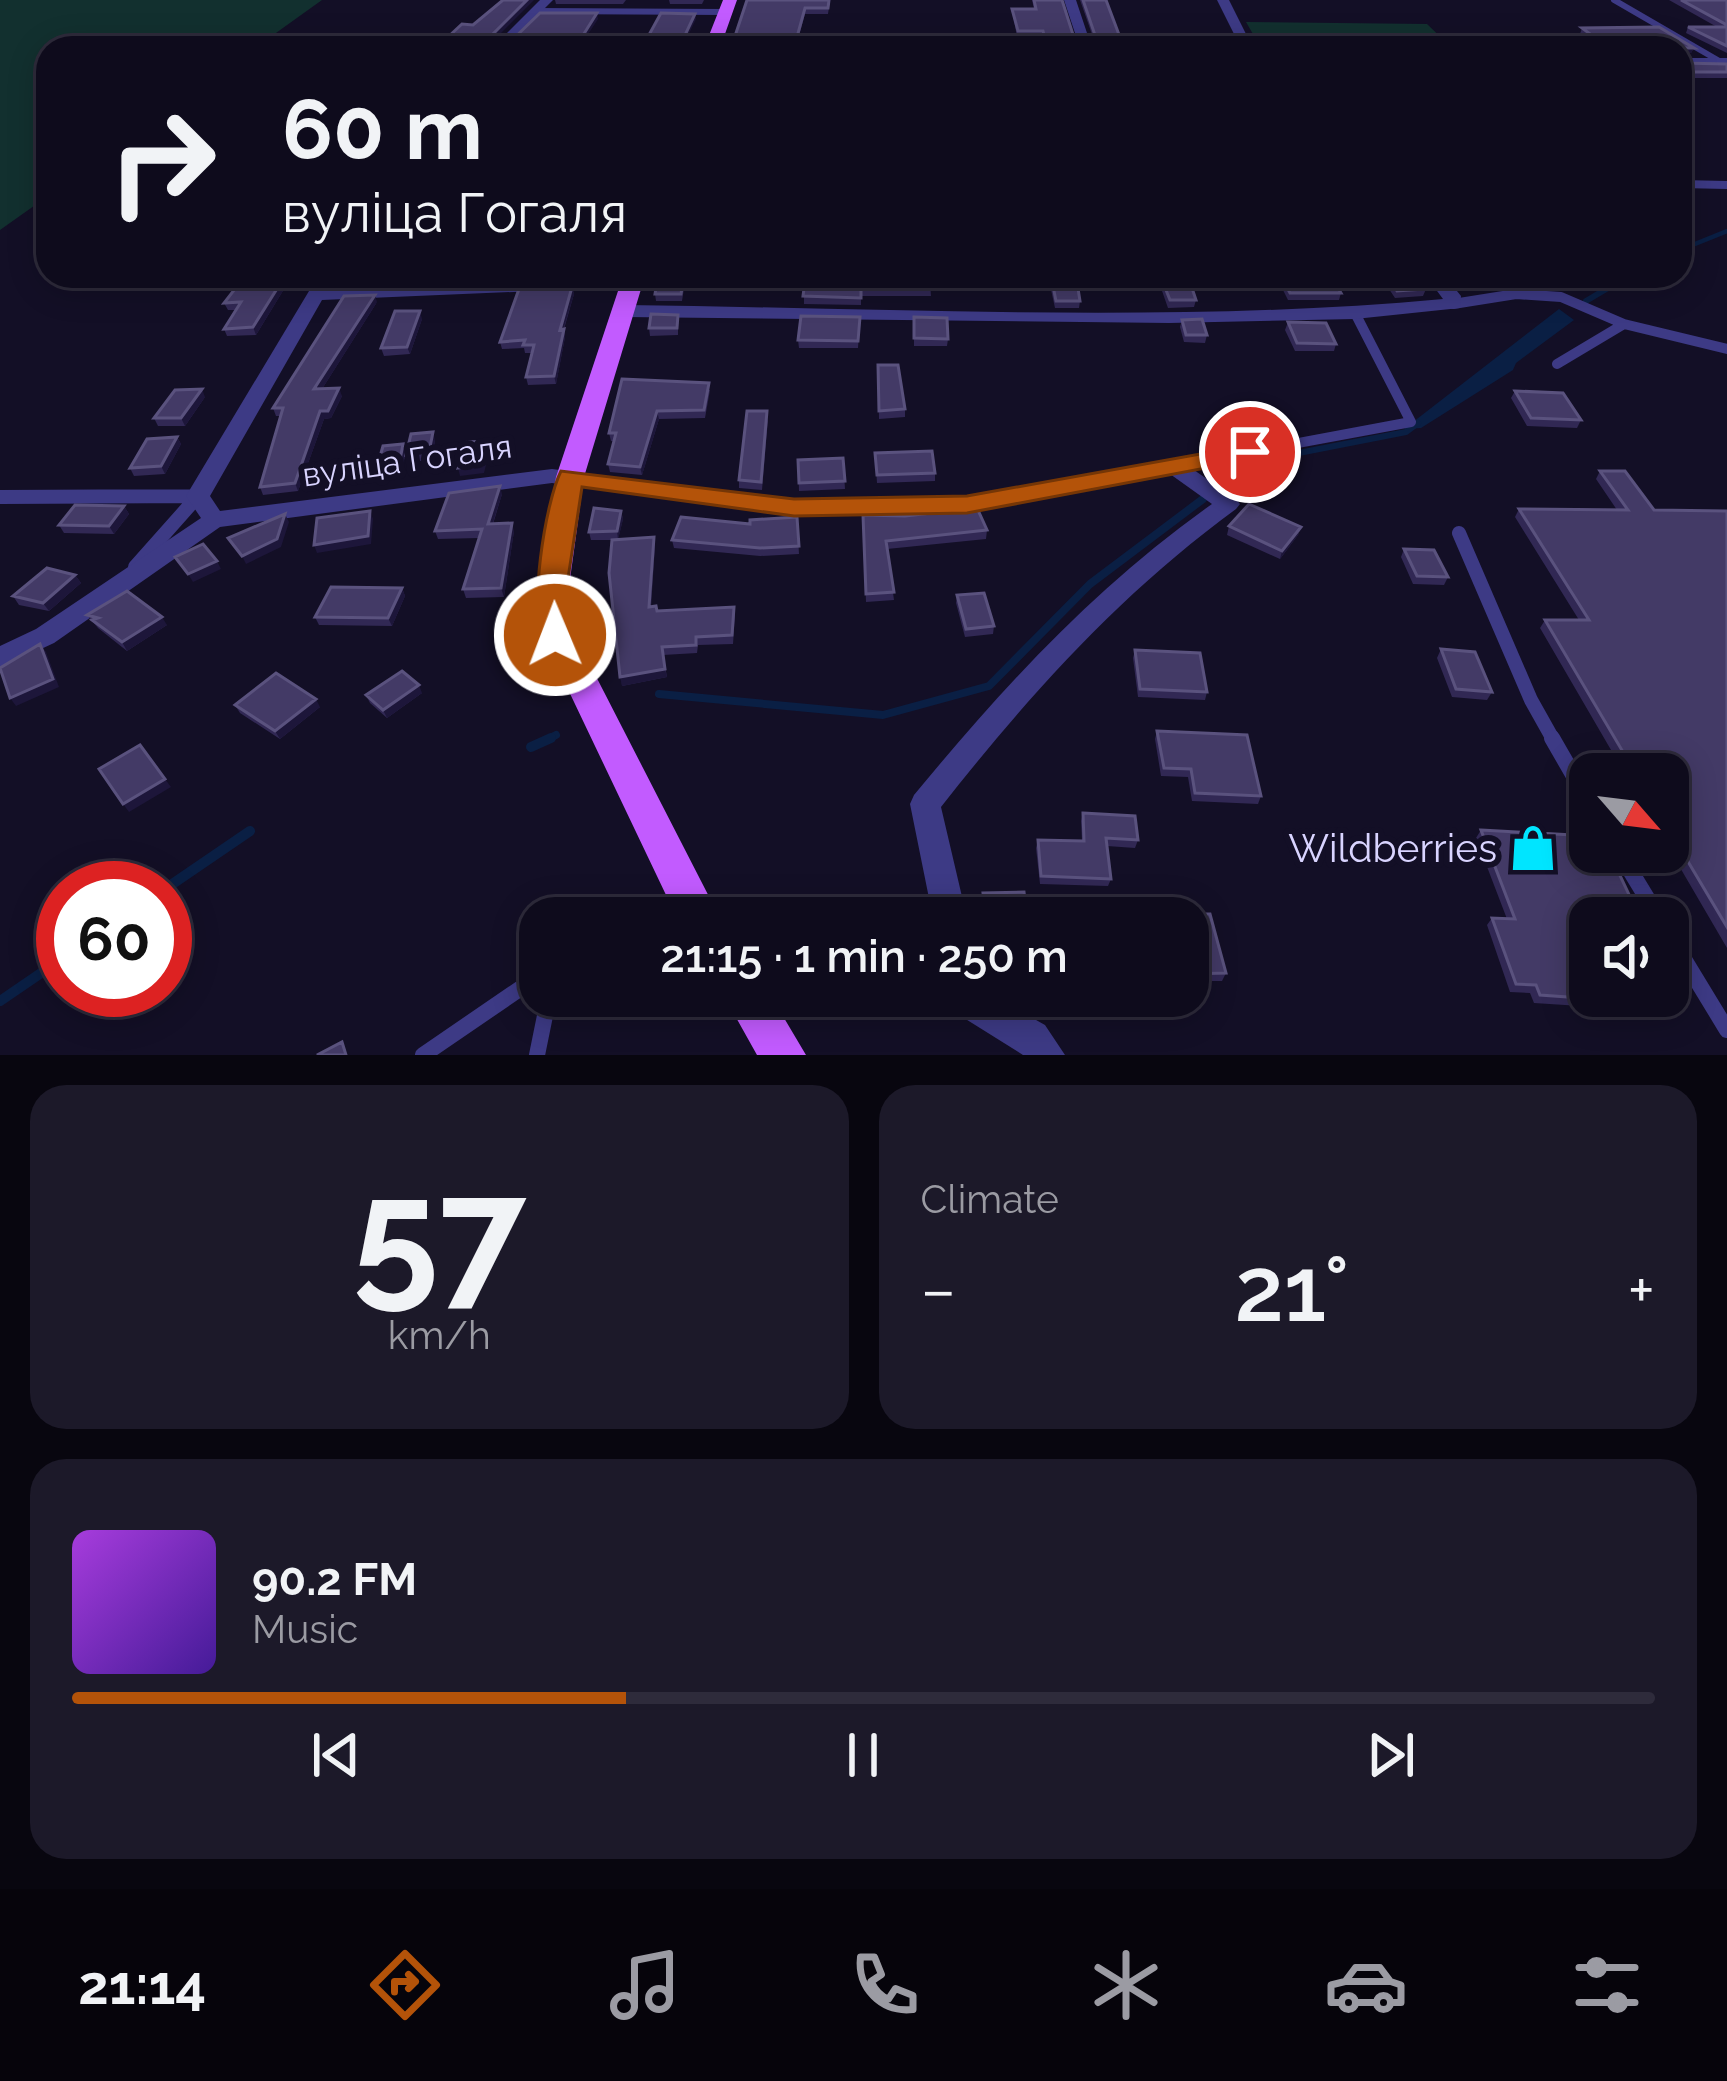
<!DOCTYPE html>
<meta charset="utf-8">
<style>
body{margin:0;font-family:Raleway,sans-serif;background:#1c1929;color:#f1f3f6;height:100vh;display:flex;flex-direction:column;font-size:45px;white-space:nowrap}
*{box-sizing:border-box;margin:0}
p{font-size:39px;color:#9b9ba3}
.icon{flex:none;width:66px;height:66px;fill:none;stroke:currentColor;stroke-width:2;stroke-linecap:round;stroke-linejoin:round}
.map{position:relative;height:1055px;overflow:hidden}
.details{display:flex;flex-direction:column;gap:30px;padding:30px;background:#08060f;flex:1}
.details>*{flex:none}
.top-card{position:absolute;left:36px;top:36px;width:1656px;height:252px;border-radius:36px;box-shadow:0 6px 30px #0003,0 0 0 3px #2e2b3b;background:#0e0b1c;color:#f1f3f6;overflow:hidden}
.needle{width:78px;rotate:118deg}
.tools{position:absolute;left:1569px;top:753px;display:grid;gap:24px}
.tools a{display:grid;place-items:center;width:120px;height:120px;border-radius:24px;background:#0e0b1c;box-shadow:0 6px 30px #0003,0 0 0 3px #2e2b3b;font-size:60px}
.speed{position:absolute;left:36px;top:861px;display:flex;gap:24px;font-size:60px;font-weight:700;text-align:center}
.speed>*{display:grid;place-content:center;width:156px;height:156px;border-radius:50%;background:#0e0b1c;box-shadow:0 6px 30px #0003,0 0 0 3px #2e2b3b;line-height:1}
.speed .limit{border:18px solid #d22;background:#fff;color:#111}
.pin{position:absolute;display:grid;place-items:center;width:102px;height:102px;color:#fff;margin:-51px;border:6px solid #fff;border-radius:50%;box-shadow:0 3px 12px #0007}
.me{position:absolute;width:132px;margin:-66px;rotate:359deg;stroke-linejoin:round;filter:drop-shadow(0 0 9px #0008)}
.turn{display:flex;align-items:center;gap:42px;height:252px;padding:0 48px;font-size:54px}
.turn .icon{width:156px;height:156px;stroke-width:2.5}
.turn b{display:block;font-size:84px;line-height:102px}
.big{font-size:90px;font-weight:600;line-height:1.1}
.details .tile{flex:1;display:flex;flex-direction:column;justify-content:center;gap:18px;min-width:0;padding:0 42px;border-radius:36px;background:#1c1929}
.details .dial{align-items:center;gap:0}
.dial b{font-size:156px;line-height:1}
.song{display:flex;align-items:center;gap:36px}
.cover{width:144px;height:144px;border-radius:18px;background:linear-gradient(135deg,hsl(280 70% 55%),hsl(260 70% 35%))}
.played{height:12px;border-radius:6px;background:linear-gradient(90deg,#b45309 35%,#2e2b3b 35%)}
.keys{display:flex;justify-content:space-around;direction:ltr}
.heat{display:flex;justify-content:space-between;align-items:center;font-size:66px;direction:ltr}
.details .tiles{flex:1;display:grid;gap:30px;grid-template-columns:1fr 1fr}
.tile:last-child{grid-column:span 2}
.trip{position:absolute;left:519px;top:897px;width:690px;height:120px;border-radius:36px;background:#0e0b1c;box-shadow:0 6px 30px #0003,0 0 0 3px #2e2b3b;font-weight:600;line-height:120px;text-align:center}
.dock{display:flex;height:192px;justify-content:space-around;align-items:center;background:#06040b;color:#9b9ba3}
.dock .icon{width:84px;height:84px}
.dock .selected{color:#b45309}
.dock b{font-size:54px;color:#f1f3f6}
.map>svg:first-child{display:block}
.green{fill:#12302f}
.water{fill:#0a1f44}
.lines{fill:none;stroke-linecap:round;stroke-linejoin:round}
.stream-far3{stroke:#0a1f44;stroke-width:4.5}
.stream-far2{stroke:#0a1f44;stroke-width:6}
.stream-far1{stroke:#0a1f44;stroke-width:8}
.stream{stroke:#0a1f44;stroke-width:10}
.service-far4{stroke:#3d3a85;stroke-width:6}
.service-far3{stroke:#3d3a85;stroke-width:8}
.service-far2{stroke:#3d3a85;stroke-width:10}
.service-far1{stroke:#3d3a85;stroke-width:14}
.service{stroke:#3d3a85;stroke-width:16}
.minor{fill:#3d3a85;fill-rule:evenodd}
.primary{fill:#c25bff;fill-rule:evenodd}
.wall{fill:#312854}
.shaded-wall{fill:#1d163a}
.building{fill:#433a66;stroke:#5a527e;stroke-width:3}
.route{fill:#b45309;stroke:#753606;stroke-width:3}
.labels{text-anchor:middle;stroke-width:12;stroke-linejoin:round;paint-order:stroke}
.street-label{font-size:33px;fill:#d9d4ff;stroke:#130f26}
.near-poi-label{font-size:39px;fill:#d9d4ff;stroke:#130f26;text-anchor:end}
</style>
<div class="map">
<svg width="1727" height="1055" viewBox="0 0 1727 1055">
<rect width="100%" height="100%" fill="#130f26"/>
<path class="green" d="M0 0H322L255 48H48V196L0 230Z
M1246 22 1427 24 1452 48H1261Z"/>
<path class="water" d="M1559 309 1574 320 1516 363 1513 370 1421 428 1404 429Z"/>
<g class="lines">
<path class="stream-far3" d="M1680 250 1727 231
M1608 288 1630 276"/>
<path class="stream-far2" d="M1586 301 1613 285
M1231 478 1253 462 1406 432 1418 423"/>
<path class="stream-far1" d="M659 694 883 715 989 686 1090 584 1203 499
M544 741 556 735"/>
<path class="stream" d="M531 747 551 738
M165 889 250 831
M0 1001 63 958"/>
<path class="service-far4" d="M1614 0 1721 62
M535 11 726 12"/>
<path class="service-far3" d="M1680 184 1727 185"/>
<path class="service-far2" d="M1453 304 1516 294 1561 297 1624 324 1727 349
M1557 364 1624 324
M1250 452 1411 422 1355 313"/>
<path class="service-far1" d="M0 497 198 496
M1459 533 1531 700 1554 741
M135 567 198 496"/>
<path class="service" d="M1552 738 1590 804
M1619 852 1659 918
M654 918 684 905
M1668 933 1727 1030
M423 1055 540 975
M537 1055 549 996"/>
<path class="minor" d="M540 0H553L505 48H492Z
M1064 0H1076L1092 48H1080Z
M1217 0H1229L1253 48H1241Z
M1680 58H1727V66H1680Z
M318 276H336L329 289 632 277 641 282 632 287 322 300 210 496 220 511 552 469 794 500 967 497 1250 445 1261 452 1258 457 1194 470 1236 499 1240 504 1236 509C1121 593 1029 695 941 807L967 918H933L910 804 914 795C1004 686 1097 585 1212 504L1170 474 967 513 794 516 552 483 220 527 54 643 0 668V646L36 629 201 518 186 496Z
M1426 276H1445L1461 296 1460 308 1355 319 1169 323 625 317 616 311 625 305C897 308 1172 324 1443 299Z
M950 996H993L1045 1025 1065 1055H1023L956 1013Z"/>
<path class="primary" d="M723 0H737L720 48H704Z
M623 276H645L584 477 565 616 720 918H677L533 616 556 477Z
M724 996H771L806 1055H757Z"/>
</g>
<path class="wall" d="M555 0H626L623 4H556Z
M669 0H704L702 4H670Z
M747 0H830L828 14H805L797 43H778Z
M1032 0H1062L1076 44 1093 47 1095 43 1080 0H1106L1124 48H1045L1042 37H1017L1012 9H1034Z
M1669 0H1727V53L1686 33 1688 27H1717Z
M1582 28 1694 48 1691 53 1680 48H1598L1580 34Z
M1680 63 1727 64V78H1680Z
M245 276H292L256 335 227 336 224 329 236 310H228L224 303Z
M358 276H393L389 282 360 283Z
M658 276H686L682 301H656L655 294Z
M772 276H961L960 282H930L931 296H861V305L804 304V289H772Z
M1048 276H1076L1080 301 1079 308H1055Z
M1166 276H1188L1196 300 1194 307 1168 308 1161 288 1162 280H1167Z
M1276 276H1331L1341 293 1339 300H1288Z
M1374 276H1418L1426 289 1423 296 1395 298 1385 283H1378Z
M572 287 574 294 564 329 565 337 556 384 528 385 526 377 532 353H525L524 348 502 349 500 342Z
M377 302 322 389 342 396 331 418 324 419 298 491 263 495 260 487 280 416H276L273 408Z
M678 315V335L650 336 649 328Z
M860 317 858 348H799L798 340Z
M914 317 948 339 947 346H914Z
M422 319 410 354 384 356 381 348Z
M1182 320 1207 335 1205 343 1184 342 1180 327Z
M1288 322 1336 344 1334 351H1295L1285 330Z
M878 365 905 409V417L879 419Z
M622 379 710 390 705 418 659 419 642 475 610 472 608 464 614 441H611L609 433Z
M1515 391 1581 420 1577 428 1527 426 1511 398Z
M205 397 185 426H158L154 418Z
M768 419 762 490 739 488V480Z
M177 437 181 444 165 474 134 476 130 468Z
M435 440 432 460 409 462 406 455Z
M403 444 406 452 401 472 380 475 377 467Z
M875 453 935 473V481L877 483Z
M843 458 845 489 799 491 798 460Z
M1600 471 1654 510 1727 511V948L1668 847V774H1625L1540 628 1545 620H1579L1515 517 1519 509 1617 510 1596 479Z
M502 494 493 524 514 531 504 597 466 598 463 589 479 538 438 539 435 531Z
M124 506 129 514 114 534 64 533 59 525Z
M621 511 623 519 618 539 655 545 651 607 657 611 735 615 733 644 698 645 697 653 663 655 667 677 622 686 612 540H591L589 532Z
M863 515 987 530 986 539 887 549 894 600 866 602Z
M797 517 799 554 760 556 674 548 672 540 750 524Z
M1229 526 1301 527 1298 535 1280 559 1227 535Z
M1404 549 1448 577 1444 585 1413 584 1401 557Z
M75 575 81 583 49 611 19 605 13 596Z
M402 588 405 596 392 626 319 625 315 617Z
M957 595 994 626 993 634 965 637 956 603Z
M87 615 167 625 127 651 98 628Z
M1441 649 1492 692 1487 700 1452 697 1437 658Z
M1135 650 1207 692 1205 700 1138 697 1133 658Z
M422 693 387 718 370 703 366 695Z
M235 705 320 707 280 739 240 713Z
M1157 731 1261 796 1258 804 1192 801 1188 777 1161 776 1155 739Z
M1083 813 1138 840 1135 848 1107 846 1111 879 1108 886 1040 884 1036 848 1038 840 1082 841 1081 821Z
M1481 830 1681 1005 1673 1012 1534 1003 1530 993 1510 992 1487 925 1492 918 1507 919 1476 838Z
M1170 914H1210L1226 973 1222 981H1188V918H1168Z"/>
<path class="shaded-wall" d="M527 0H534L489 45 488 39Z
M597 13 598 19 579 48H575Z
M695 14 696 19 682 48H679Z
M1694 48 1691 53 1680 55V49Z
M285 276H292L256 335 253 327Z
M572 287 574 294 561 337 560 330Z
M375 295 377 302 317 397 314 389Z
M420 311 422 319 410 354 407 347Z
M564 329 565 337 556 384 554 376Z
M339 388 342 396 331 418 324 419 298 491 295 483 320 411Z
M202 389 205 397 185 426 181 418Z
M657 411 659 419 642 475 640 467Z
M433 432 435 440 432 460 429 452Z
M177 437 181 444 165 474 161 466Z
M488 441 490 449 484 473 460 476 458 468Z
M403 444 406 452 401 472 399 465Z
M500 486 502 494 490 532 488 524Z
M124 506 129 514 114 534 109 526Z
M370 511 373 519 371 544 317 553 314 545Z
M621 511 623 519 618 540 617 531Z
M285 514 289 522 281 547 246 564 242 556Z
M512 523 514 531 504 597 501 588Z
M1301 527 1298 535 1280 559 1282 551Z
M654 537 655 545 650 616 649 607Z
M217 561 221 569 193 582 188 574Z
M75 575 81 583 49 611 43 603Z
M402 588 405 596 392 626 388 618Z
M162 617 167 625 127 651 122 642Z
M40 644 46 652 59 687 16 706 10 698Z
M665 669 667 677 622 686 620 677Z
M419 685 422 693 387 718 383 710Z
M316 699 320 707 280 739 275 731Z
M165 779 171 787 129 812 123 804Z"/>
<path class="building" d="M503 0H527L488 39 491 47 507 45 540 13H597L575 48H414L426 36 448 37 462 24 473 25Z
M747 0H829L828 8H805L797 37H777L768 48H731Z
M1034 0H1062L1076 44 1093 47 1097 41 1083 0H1106L1124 48H1047L1043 31H1018L1012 9H1036Z
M1681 0H1727V25Z
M661 13 695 14 679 48H646L648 44H644Z
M1659 27 1694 48H1609L1582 28Z
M1688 27H1727V46Z
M1680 63 1727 64V72H1680Z
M1680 225 1689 231 1680 244Z
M245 276H285L253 327 224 329 241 302 224 303Z
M658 276H684L681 294H655Z
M772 276H930L931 288H861V298L803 296 805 281H772Z
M1051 276H1076L1080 301H1056Z
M1169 276H1188L1196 300H1170L1162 280H1171Z
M1281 276H1331L1341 293H1290Z
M1388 276H1418L1426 289 1397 291Z
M572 287 560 330 564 329 554 376 526 377 534 345H523L525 340 500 342 519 289Z
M375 295 314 389 339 388 328 411H320L295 483 260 487 283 408H273L344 296Z
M395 311H420L407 347 381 348Z
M651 314 678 315 677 328H649Z
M801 316 860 317 858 341 798 340Z
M914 317 947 318 948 339 914 338Z
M1202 319 1207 335H1186L1182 320Z
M1288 322 1326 323 1336 344 1297 343Z
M878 365H898L905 409 879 411Z
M622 379 709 383 704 410 657 411 640 467 608 464 616 433H609Z
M202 389 181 418H154L175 390Z
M1515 391 1563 393 1581 420 1531 418Z
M747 411H767L761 482 739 480Z
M433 432 429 452 406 455 411 434Z
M177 437 161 466 130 468 147 439Z
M488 441 482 465 458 468 467 442Z
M403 444 399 465 377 467 383 446Z
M932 451 935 473 877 475 875 453Z
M843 458 845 481 799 483 798 460Z
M1600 471H1625L1654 510 1727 511V927L1668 828V774H1636L1545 620H1589L1519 509 1628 510Z
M500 486 488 524 512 523 501 588 463 589 482 529 435 531 449 493Z
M1249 504 1301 527 1282 551 1229 526Z
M75 505 124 506 109 526 59 525Z
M594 508 621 511 617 531 589 532Z
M977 508 987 530 886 541 894 592 866 594 863 515 905 516Z
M370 511 368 536 314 545 317 518Z
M285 514 277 539 242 556 228 538Z
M681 517 750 524V520L797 517 799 546 760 548 672 540Z
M654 537 649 607 656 606 657 611 734 607 732 635 696 637V645L662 647 665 669 620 677 609 573 612 540Z
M203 544 217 561 188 574 175 557Z
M1404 549 1434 550 1448 577 1417 576Z
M47 568 75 575 43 603 13 596Z
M331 587 402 588 388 618 315 617Z
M127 591 162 617 122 642 92 620 98 618 87 615Z
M984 593 994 626 966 629 957 595Z
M40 644 53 679 10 698 0 668Z
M1441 649 1475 652 1492 692 1456 689Z
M1135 650 1200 653 1207 692 1140 689Z
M402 671 419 685 383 710 366 695Z
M276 673 316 699 275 731 235 705Z
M1157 731 1247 735 1261 796 1195 793 1191 769 1164 768Z
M140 745 165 779 123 804 99 769Z
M1083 813 1135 816 1138 840 1106 838 1111 879 1041 876 1038 840 1084 841Z
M1481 830 1590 836V852H1609L1640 918H1590V996H1668V978L1681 1005 1540 995 1536 985 1516 984 1492 918 1515 919Z
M1024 892 1027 918H986L983 893Z
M1170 914H1210L1226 973 1188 974V918H1171Z
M342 1042 346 1055H317Z"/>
<path class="route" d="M1250 445 1262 452 1259 458 967 513 794 516 582 487 565 598 570 635 565 643H544C528 613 545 503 561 471L794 499 967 496Z"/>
<defs>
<symbol id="shop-bare" viewBox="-9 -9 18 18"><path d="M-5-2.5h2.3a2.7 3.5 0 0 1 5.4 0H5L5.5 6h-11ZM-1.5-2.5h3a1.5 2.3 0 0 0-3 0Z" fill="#00e5ff" stroke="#130f26" stroke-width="2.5" paint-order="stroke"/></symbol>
</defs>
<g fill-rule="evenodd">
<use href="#shop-bare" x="1500" y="815" width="66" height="66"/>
</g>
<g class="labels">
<g class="street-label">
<text transform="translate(407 460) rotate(-8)" y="12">вуліца Гогаля</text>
</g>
<g class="near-poi-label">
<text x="1497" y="862">Wildberries</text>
</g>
</g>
</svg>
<div class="tools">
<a><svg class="needle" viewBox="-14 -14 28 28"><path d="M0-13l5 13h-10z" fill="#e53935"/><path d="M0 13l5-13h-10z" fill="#9b9ba3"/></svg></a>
<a><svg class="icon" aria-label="sound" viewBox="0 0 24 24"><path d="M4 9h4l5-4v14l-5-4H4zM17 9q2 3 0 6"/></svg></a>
</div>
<div class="speed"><div class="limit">60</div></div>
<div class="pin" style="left:1250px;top:452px;background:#d93025"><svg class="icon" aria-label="arrive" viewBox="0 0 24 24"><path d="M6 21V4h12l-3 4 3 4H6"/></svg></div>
<svg class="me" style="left:555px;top:635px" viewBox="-20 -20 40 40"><circle r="17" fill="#b45309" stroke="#fff" stroke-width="3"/><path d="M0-11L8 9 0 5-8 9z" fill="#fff"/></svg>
<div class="trip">21:15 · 1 min · 250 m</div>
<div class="top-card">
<div class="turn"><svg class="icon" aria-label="right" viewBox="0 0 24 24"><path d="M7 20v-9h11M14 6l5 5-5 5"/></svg><div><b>60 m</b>вуліца Гогаля</div></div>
</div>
</div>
<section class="details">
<div class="tiles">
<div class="tile dial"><b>57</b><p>km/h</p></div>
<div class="tile"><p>Climate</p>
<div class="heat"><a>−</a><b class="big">21°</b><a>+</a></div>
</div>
<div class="tile">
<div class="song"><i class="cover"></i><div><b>90.2 FM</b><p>Music</p></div></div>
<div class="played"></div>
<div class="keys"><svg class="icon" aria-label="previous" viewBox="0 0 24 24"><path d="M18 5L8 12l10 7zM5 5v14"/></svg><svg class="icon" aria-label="pause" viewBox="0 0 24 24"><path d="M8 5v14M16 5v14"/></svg><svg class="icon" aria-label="next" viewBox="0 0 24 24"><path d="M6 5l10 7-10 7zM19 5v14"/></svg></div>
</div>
</div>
</section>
<nav class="dock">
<b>21:14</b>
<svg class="icon selected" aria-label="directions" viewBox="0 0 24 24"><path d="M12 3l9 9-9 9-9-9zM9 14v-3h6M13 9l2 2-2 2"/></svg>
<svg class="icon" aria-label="music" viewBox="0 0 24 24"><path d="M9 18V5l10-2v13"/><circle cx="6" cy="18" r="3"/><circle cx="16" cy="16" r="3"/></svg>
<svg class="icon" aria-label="phone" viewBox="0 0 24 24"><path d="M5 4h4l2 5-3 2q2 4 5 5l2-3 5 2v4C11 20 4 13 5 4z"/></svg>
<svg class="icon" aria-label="climate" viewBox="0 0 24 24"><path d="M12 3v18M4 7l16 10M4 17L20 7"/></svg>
<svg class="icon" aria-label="car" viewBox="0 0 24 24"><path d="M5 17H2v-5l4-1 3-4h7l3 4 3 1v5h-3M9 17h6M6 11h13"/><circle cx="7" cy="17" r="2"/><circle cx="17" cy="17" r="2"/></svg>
<svg class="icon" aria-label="filters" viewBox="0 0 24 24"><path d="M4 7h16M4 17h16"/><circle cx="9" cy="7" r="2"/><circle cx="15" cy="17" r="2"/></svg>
</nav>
